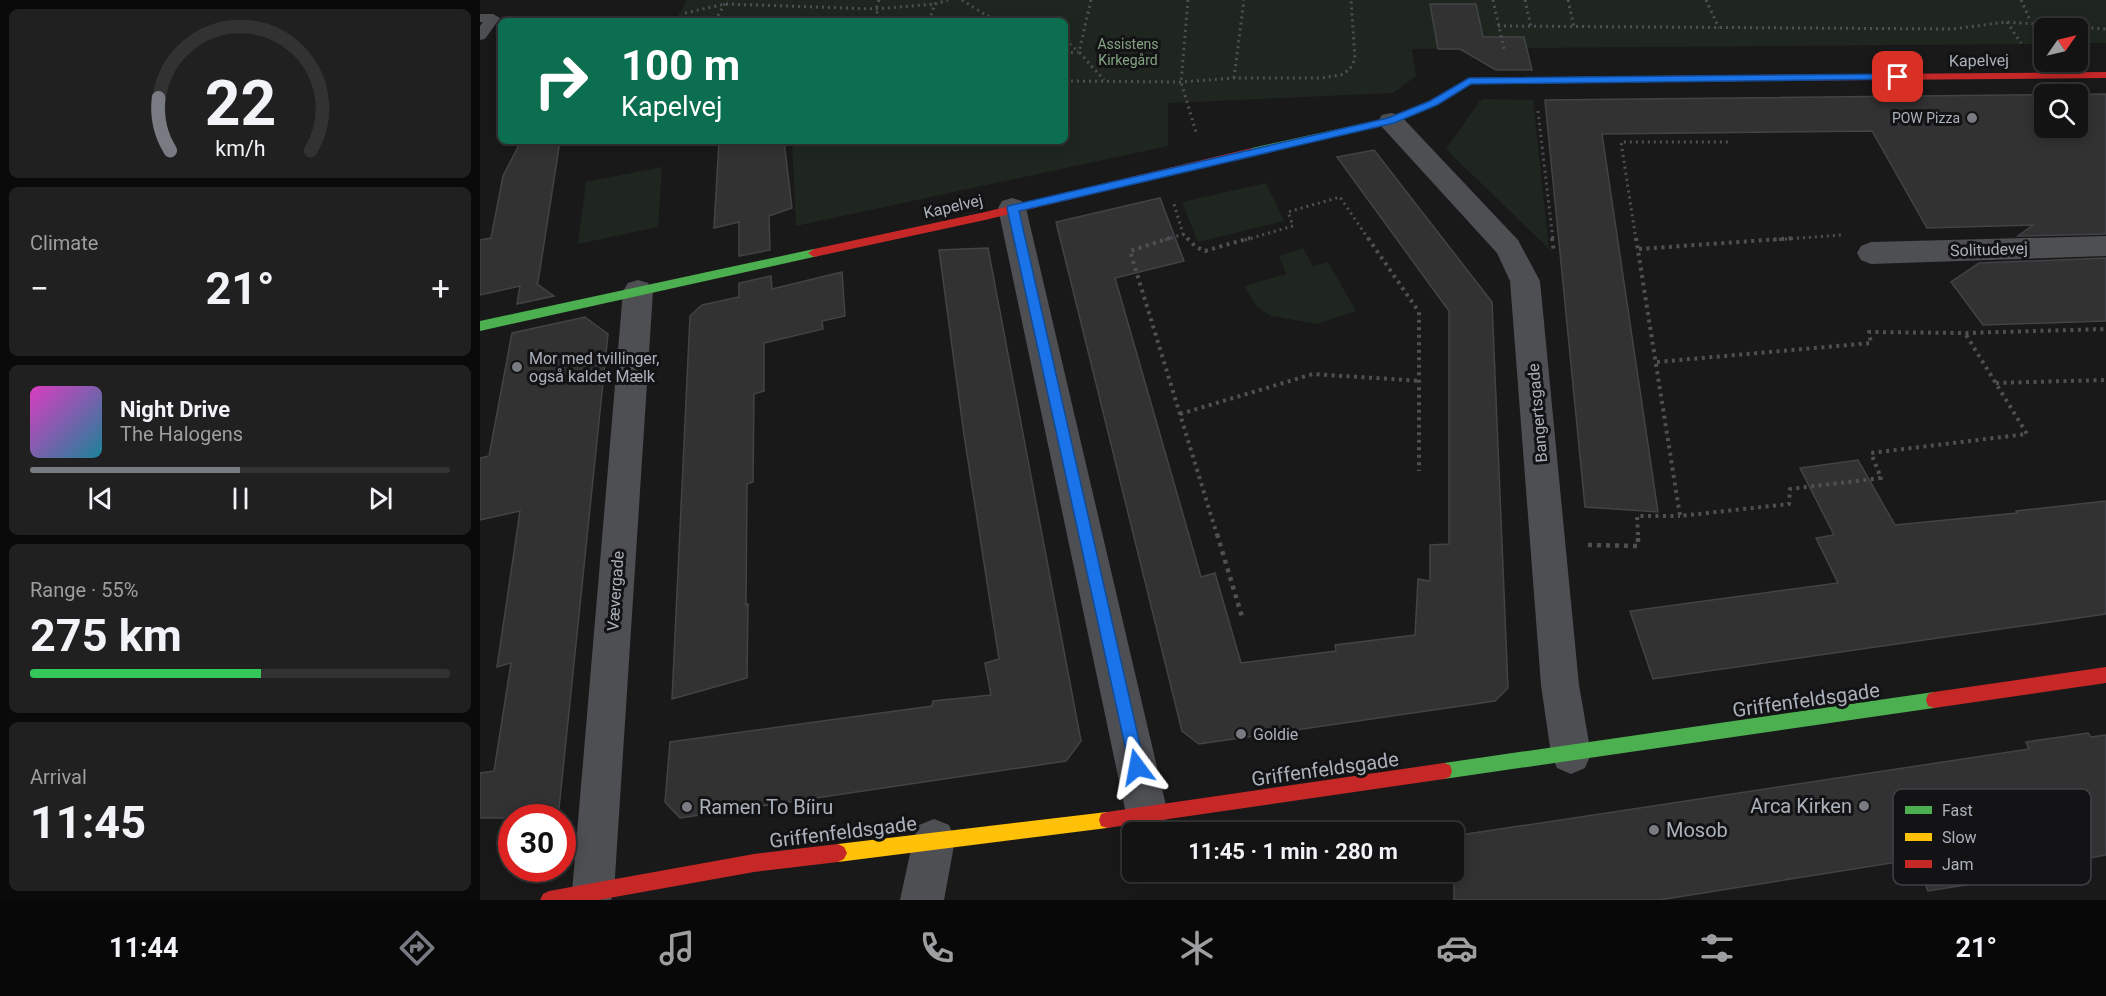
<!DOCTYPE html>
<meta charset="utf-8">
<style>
body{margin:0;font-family:Roboto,sans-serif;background:#202021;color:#f1f3f6;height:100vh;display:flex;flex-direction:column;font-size:22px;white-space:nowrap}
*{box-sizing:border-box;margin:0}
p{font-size:20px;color:#9d9ea0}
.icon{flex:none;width:33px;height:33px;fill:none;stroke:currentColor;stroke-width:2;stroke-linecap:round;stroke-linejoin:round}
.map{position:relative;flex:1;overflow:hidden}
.sheet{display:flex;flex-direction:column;gap:9px;padding:9px;background:#0a0a0a;width:480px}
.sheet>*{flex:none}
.guide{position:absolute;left:18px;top:18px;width:570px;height:126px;border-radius:9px;box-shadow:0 3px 15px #0003,0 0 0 2px #323233;background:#0b6e4f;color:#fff;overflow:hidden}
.needle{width:39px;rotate:56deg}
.controls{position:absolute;left:1554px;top:18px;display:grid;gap:12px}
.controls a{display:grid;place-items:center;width:54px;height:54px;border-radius:9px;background:#131313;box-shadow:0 3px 15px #0003,0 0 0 2px #323233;font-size:30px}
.speed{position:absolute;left:18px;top:804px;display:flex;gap:12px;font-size:30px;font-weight:700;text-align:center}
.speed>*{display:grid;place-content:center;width:78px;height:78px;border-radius:50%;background:#131313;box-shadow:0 3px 15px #0003,0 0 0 2px #323233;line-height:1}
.speed .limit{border:9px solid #d22;background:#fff;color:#111}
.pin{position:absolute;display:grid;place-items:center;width:51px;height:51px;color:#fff;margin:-26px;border-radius:12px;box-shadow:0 3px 9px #0006}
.me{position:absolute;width:66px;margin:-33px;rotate:347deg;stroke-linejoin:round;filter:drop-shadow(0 0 4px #0008)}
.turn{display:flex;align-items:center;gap:21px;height:126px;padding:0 24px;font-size:27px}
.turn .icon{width:78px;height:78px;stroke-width:2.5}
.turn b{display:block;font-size:42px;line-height:51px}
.big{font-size:45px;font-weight:700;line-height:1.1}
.sheet .tile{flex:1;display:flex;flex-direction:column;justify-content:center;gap:9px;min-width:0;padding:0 21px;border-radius:9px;background:#202021}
.sheet .dial{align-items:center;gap:0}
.dial svg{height:156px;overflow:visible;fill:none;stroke:#323233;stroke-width:7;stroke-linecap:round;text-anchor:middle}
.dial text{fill:#f1f3f6;stroke:none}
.song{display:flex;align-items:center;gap:18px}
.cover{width:72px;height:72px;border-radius:9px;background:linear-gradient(135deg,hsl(310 70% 55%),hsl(190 70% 35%))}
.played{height:6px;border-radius:3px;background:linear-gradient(90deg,#787c82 50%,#323233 50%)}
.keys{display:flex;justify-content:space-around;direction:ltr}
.heat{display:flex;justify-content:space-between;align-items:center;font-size:33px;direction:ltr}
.charge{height:9px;border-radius:4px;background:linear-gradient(90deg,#34c759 55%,#323233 0)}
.trip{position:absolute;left:642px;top:822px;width:342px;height:60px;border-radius:9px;background:#131313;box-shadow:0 3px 15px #0003,0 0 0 2px #323233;font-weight:700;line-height:60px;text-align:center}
.tab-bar{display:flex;height:96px;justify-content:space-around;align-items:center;background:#080808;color:#9d9ea0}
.tab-bar .icon{width:42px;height:42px}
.tab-bar .current{color:#787c82}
.tab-bar b{font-size:27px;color:#f1f3f6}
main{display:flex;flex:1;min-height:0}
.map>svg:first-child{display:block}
.green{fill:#1f261f}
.building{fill:#323233;stroke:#414345;stroke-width:1.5;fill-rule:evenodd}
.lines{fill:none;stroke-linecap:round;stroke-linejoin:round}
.path-far2{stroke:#4f5054;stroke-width:3;stroke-dasharray:2 4;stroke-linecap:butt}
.path-far1{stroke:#4f5054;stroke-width:4;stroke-dasharray:3 4.5;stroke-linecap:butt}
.path{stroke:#4f5054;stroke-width:4.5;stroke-dasharray:4 5;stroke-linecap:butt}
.lane{fill:#4d4f52;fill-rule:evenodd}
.street{fill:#4d4f52;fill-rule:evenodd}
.fast{fill:#4caf50;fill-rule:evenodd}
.slow{fill:#ffc107;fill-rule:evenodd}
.jam{fill:#c62828;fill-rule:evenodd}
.route{fill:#1a73e8;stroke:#114b97;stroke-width:1.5}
.poi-dot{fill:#787c82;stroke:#131315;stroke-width:2}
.labels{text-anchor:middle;stroke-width:6;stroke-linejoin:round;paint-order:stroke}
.far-park-label{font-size:14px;fill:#84a582;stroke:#131315}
.far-poi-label{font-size:14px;fill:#abb1ba;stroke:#131315;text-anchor:end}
.street-label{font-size:16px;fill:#abb1ba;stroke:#131315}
.poi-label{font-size:16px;fill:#abb1ba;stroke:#131315;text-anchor:start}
.near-street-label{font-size:20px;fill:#abb1ba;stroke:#131315}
.near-poi-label{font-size:20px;fill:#abb1ba;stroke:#131315;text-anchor:start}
.key{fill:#131315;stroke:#414247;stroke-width:1.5}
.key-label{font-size:16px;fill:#abb1ba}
</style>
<main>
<section class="sheet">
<div class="tile dial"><svg viewBox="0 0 100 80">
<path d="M14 69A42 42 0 1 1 86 69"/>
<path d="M14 69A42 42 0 0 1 8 42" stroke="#787c82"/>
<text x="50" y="56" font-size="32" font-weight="700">22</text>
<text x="50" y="72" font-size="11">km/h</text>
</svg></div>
<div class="tile"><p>Climate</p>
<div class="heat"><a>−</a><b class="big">21°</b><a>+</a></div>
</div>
<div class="tile">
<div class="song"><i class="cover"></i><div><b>Night Drive</b><p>The Halogens</p></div></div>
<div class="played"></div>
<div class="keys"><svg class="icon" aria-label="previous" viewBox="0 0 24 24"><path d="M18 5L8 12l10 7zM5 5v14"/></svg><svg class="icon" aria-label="pause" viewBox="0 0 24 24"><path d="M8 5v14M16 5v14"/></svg><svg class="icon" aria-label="next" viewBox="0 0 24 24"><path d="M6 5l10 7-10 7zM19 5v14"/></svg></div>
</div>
<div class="tile"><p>Range · 55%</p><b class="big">275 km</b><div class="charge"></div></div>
<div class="tile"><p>Arrival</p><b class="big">11:45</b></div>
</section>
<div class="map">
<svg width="1626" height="900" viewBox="0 0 1626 900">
<rect width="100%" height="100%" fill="#191919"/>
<path class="green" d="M207 0H1626V43H1598V28H1564V44L932 49 936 76 913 93 688 103V146L316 226 312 141H585V21H195Z
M1003 99 1053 100 1069 249 966 149 1000 101Z
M182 167 178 227 98 244 106 182Z
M786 183 804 221 718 242 702 202Z
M823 248 833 266 848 262 876 311 837 324 791 316 777 307 764 286 806 274 799 256Z"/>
<path class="building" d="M950 4H996L1003 37H1044L1052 70H1016L980 49H958Z
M1626 94V234L1538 236 1553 225 1447 228 1392 131 1122 134 1178 512 1105 507 1065 100ZM1564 94H1598V128H1564Z
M41 141H80L58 282 56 283 74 296 37 304 40 286 0 295V240L11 238 23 176Z
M239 141H304L312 208 289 216 290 250 259 256V222L234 228Z
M894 150 1012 302 1028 688 1015 701 719 744 702 731 576 222 680 198 704 261 635 278 721 577 735 573 761 663 856 651 855 645 935 635 938 579 950 581V545L969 544V311L857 157Z
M508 248 601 741 586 761 200 818 185 802 190 742 452 706 453 701 511 695 505 663 519 659 484 435 459 250Z
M1626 258V321L1503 325 1471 282 1499 263Z
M362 272 365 316 342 321 343 329 284 343V391L274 394 273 482 267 484 266 605 268 604 267 678 192 699 210 316 222 305 259 297V283L291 276 292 289Z
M105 317 128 334 78 818H0V773L14 771 31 663 17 667 40 511 0 520V458L9 456 32 333Z
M1378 460 1415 525 1537 513 1536 511 1626 501V614L1173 679 1150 611 1358 583 1336 538 1354 535 1320 468Z
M1608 733 1611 737 1626 735V855L1572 865 1575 871 1448 891 1439 870 1434 871 1430 860 1179 900H974V836L1549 749 1546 742Z"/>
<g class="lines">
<path class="path-far2" d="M399 0 396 9 400 21
M482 0 507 16 536 21
M611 0 599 52 624 80
M708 0 701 82 716 132
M1013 0 1024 49
M1045 0 1051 27
M1088 0 1094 27
M1226 0 1239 28
M1541 0 1551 22
M205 13 245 4 396 9 455 4
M235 21 247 0
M449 21 455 4 468 0
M504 21 507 16
M1527 22 1541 43
M1018 26 1472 29 1526 22 1626 29
M585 40 599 52
M585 53 598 52
M754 78 764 0
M585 81 701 82 754 78H841L861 75 870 69 875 59 871 0
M1058 111 1073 240
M703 234 709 240
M685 240 703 234 693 201
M765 240 813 226 808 212 860 197 889 240
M1156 240 1141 142H1251
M1293 240 1362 235"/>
<path class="path-far1" d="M690 238 650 251 737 535
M707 238 716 247 725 251 770 238
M888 238 939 312V471
M1072 238 1074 253
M1156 238 1200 516 1309 504 1310 489 1401 478 1391 453 1547 434 1485 333
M1159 249 1315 238
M1177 362 1391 343 1389 332 1485 333 1626 329
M1516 383 1626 380
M700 414 833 374 941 381
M1158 535 1157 516H1200"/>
<path class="path" d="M737 534 763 620
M1108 545 1158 546V534"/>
<path class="lane" d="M0 14H13L20 18 5 39 0 40V26L3 22H0Z"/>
<path class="street" d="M911 113 920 115 1038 240 1060 281 1099 685 1111 754 1105 768 1091 774 1077 768 1071 754 1061 685 1030 281 1017 253 902 127 898 121 902 115Z
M532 198 542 201 546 208 688 814 682 829C670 833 664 833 652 829L646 814 518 208 522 201Z
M1626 236V256L1391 264 1381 260 1377 253 1381 246 1391 242Z
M158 280 168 283 173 291 134 892 131 900H95L92 892 143 291 148 283Z
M454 819 469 825 475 840 464 900H420L433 840 439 825Z"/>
<path class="fast" d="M1167 76 1171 77V81L991 84 957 105 915 123 772 156 767 152 772 148 908 118 949 101 989 78Z
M334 249 338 250 340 253 338 256 0 331V321Z
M1454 692 1460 694 1462 700 1460 706 1454 708 964 779 958 777 956 771 958 765 964 763Z"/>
<path class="slow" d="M627 812 633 814 635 820 633 826 627 828 358 862 352 859 349 853 352 847 358 844Z"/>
<path class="jam" d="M1626 72V78L1167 82 1162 79 1167 76Z
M772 148 777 152 776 155 505 220 334 257 328 253 334 249 505 212Z
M1626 667V683L1454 708 1448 706 1446 700 1448 694 1454 692Z
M964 763 970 765 972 771 970 777 964 779 627 828 621 826 619 820 621 814 627 812Z
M358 844 364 847 367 853 364 859 358 862 274 872 118 900H60L63 894 69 891 274 854Z"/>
</g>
<path class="route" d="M1418 74 1422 75V79L991 84 957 105 914 123 539 211 665 767 663 773 657 776 651 773 527 208 528 206 908 118 950 101 989 78Z"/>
<g class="poi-dot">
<circle cx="1492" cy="118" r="6"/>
<circle cx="37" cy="367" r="6"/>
<circle cx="761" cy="734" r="6"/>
<circle cx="1384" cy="806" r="6"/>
<circle cx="207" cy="807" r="6"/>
<circle cx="1174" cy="830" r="6"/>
</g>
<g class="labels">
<g class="far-park-label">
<text x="648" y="49">Assistens<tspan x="648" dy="16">Kirkegård</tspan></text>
</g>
<g class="far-poi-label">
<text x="1480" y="123">POW Pizza</text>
</g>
<g class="street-label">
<text transform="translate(1499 60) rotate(-1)" y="6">Kapelvej</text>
<text transform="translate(473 206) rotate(-13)" y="6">Kapelvej</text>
<text transform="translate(1509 249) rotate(-2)" y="6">Solitudevej</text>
<text transform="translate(1057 413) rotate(-95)" y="6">Bangertsgade</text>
<text transform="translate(135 591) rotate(-86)" y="6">Vævergade</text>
</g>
<g class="poi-label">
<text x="49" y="364">Mor med tvillinger,<tspan x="49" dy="18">også kaldet Mælk</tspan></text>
<text x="773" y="740">Goldie</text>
</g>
<g class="near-street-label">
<text transform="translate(1326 700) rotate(-8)" y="7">Griffenfeldsgade</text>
<text transform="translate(845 769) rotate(-8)" y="7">Griffenfeldsgade</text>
<text transform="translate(363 832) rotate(-7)" y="7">Griffenfeldsgade</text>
</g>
<g class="near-poi-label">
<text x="1372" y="813" text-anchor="end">Arca Kirken</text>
<text x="219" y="814">Ramen To Bíiru</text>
<text x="1186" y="837">Mosob</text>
</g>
</g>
<rect x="1413" y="789" width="198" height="96" rx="9" class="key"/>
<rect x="1425" y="806" width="27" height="8" fill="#4caf50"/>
<rect x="1425" y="833" width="27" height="8" fill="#ffc107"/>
<rect x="1425" y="860" width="27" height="8" fill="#c62828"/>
<g class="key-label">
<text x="1462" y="816">Fast</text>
<text x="1462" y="843">Slow</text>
<text x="1462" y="870">Jam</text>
</g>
</svg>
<div class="controls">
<a><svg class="needle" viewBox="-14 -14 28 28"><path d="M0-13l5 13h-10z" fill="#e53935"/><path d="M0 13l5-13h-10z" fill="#9d9ea0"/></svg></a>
<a><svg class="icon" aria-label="search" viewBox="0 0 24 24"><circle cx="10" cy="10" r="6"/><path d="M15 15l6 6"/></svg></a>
</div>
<div class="speed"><div class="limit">30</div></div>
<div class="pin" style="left:1418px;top:77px;background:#d93025"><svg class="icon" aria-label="arrive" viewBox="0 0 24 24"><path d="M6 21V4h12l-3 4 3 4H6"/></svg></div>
<svg class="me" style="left:657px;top:767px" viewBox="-20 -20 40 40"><path d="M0-17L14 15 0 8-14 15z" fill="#1a73e8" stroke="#fff" stroke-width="4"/></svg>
<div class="trip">11:45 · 1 min · 280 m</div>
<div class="guide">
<div class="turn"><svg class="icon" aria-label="right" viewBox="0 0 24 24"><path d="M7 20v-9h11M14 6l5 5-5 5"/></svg><div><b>100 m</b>Kapelvej</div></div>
</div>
</div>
</main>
<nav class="tab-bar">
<b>11:44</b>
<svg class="icon current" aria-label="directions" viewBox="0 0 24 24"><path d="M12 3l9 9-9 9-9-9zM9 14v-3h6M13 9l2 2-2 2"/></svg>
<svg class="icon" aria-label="music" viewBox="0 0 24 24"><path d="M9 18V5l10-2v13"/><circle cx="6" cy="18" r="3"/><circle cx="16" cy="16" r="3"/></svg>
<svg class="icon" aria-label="phone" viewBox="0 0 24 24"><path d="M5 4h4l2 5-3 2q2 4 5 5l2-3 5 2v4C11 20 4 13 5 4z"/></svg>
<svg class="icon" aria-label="climate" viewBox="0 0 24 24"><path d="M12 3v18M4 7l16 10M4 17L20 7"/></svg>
<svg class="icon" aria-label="car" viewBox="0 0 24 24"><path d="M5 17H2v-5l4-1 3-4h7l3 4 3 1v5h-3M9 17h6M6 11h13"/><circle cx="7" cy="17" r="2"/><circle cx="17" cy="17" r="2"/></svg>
<svg class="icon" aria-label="filters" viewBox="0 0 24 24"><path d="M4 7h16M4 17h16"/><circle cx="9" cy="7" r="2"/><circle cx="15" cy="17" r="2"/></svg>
<b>21°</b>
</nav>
